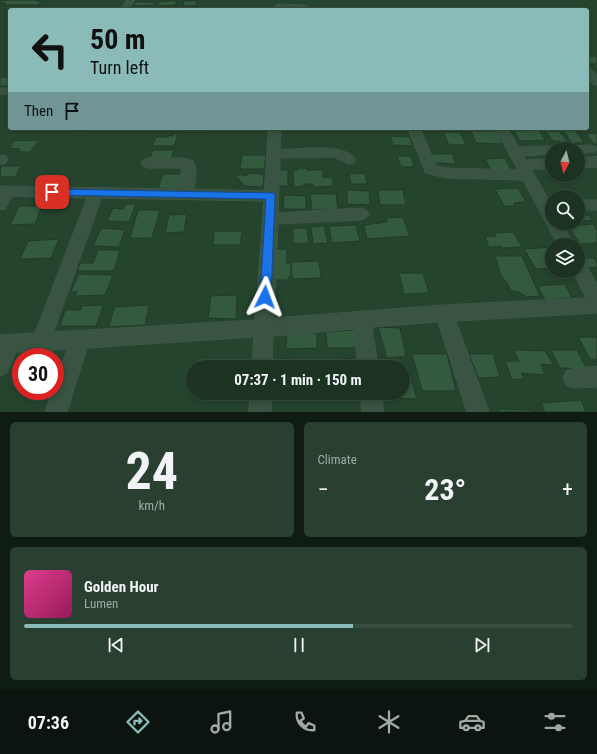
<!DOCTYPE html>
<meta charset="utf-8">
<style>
body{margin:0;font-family:"Roboto Condensed",sans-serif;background:#293f2f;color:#f1f3f6;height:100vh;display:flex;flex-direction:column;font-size:15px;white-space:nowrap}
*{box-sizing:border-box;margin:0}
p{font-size:13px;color:#a0aaa5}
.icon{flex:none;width:22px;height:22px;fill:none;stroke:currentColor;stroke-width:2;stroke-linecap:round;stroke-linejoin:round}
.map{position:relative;height:412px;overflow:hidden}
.details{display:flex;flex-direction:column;gap:10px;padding:10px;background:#0f1c13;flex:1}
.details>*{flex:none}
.top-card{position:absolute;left:8px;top:8px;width:581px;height:122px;border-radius:4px;box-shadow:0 2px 6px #0003,0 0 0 1px #3a4e40;background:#8bbbb9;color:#111;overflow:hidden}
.needle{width:26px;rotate:187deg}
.tools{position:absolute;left:545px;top:142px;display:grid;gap:8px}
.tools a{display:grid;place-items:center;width:40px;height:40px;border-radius:50%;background:#1c3322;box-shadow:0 2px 6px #0003,0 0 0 1px #3a4e40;font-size:20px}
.speed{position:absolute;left:12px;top:348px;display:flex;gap:8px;font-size:20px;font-weight:700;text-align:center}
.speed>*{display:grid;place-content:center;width:52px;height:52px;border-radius:50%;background:#1c3322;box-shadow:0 2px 6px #0003,0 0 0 1px #3a4e40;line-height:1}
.speed .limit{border:6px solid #d22;background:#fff;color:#111}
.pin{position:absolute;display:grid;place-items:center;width:34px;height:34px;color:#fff;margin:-17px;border-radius:8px;box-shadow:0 2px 6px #0006}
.me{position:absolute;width:44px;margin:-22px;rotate:3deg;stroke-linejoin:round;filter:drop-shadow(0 0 3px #0008)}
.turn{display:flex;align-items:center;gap:14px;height:84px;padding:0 16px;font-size:18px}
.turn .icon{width:52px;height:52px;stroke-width:2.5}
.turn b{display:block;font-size:28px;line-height:34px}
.then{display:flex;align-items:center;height:38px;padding:0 16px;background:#0003;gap:8px;font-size:15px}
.big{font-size:30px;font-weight:700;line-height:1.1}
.details .card{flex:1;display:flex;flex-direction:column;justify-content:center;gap:6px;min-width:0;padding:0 14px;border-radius:6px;background:#293f2f}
.details .dial{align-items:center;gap:0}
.dial b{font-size:52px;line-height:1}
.song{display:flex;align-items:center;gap:12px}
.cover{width:48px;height:48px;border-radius:6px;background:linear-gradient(135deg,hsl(330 70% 55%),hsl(330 70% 35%))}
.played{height:4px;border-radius:2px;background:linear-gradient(90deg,#8bbbb9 60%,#3a4e40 60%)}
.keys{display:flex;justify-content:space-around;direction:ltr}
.heat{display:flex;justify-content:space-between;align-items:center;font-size:22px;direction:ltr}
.details .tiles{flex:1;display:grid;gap:10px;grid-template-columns:1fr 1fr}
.card:last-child{grid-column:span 2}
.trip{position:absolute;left:186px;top:360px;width:224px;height:40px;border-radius:20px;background:#1c3322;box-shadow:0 2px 6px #0003,0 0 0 1px #3a4e40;font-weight:700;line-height:40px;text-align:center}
.tabs{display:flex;height:64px;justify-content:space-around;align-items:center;background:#0b140e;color:#a0aaa5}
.tabs .icon{width:28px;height:28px}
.tabs .selected{color:#8bbbb9}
.tabs b{font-size:18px;color:#f1f3f6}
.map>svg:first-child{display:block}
.building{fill:#33593f;stroke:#203b28}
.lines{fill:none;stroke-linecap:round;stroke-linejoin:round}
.minor-casing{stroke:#435d4c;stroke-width:1}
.minor{fill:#395442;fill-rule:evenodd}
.route{fill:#1a73e8;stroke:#114b97}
</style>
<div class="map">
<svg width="597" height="412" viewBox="0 0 597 412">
<rect width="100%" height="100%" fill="#25442e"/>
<path class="building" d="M9 0H37L36 1H41L38 5H4L6 3H0V1Z
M165 1H177L175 5 157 6 159 2Z
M184 1H197L196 6H183Z
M135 2H155L153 5 139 6 133 5Z
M587 56H597V64H591L587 59Z
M0 77H10V86H0Z
M66 128H103L101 132 64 131Z
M181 128H209L207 132H180Z
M539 130 545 140 520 141 514 131Z
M563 130H575L584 143H572Z
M471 131H497L503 144 476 143Z
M545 131H559L568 142 553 141Z
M443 132H460L466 145H449Z
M597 133V144H594L586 134Z
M174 134H178L174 146H152L156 137H168L169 135 173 136Z
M390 136 410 137 412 146 393 145Z
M39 140 30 152H18L20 149 9 148 14 141Z
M153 150H174L170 162 149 161Z
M431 154H452L456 164 435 163Z
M242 155H266L264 169H240Z
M397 156H411L414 167H401Z
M505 158 511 170H491L485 159Z
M1 166H21L15 177H0Z
M298 168H306L307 170H323V177L333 178V186L313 187V184H304V186L294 187 293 170H298Z
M278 170H288V186H278Z
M247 173 264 174 263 187 243 186V183H240V180L236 179 238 174 247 176Z
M365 173 367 184H351L349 174Z
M163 174H183L178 189 158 188Z
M518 188 526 202 514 203 515 206H504L495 189Z
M347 190 369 191 370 205 347 204Z
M378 190H403L406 205H380Z
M310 194H336L338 210H312Z
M284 195 306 196V209H283Z
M126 204H136L129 222 107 221 113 208 123 209Z
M19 206H42L35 224 10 225Z
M138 210H160L152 238H130Z
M187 214 184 232 165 233 169 215Z
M589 215 592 220 578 222V216Z
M403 217 410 236 367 239 364 225 387 222 386 218Z
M593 224 597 230V243L580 244 568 226Z
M356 225 360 241 332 243 329 226Z
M324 226 328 243 313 244 311 227Z
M101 228 125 230 119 247 93 246Z
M293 228H307L309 243 293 244Z
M214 231H242L240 245H213Z
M513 232 522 247 502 248 501 246 489 247 485 237 496 236 495 233Z
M59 239 51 258 20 259 28 241Z
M552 247V268L536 269 524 249Z
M275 249H287V263L291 262V277H289L288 280H274Z
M98 250H120L114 271H77L80 263H93Z
M495 256H522L540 296 526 297 519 292 511 291 506 281 501 276Z
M580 258H594L597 263V267L587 268Z
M319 261 321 278 292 279 291 262Z
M399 273H423L429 293 404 294Z
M79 274 113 275 105 295 75 296 77 292 71 291Z
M565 284 572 298 545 300 538 286Z
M237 295 236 319 208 318 211 296Z
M104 305 96 326H60L65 310H81V306Z
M149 305 145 325 109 327 114 307Z
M378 327 400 328 406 356 387 358Z
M356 330 357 348H327L326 332Z
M287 332 317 333V348L286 349Z
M578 337H597V360L590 359Z
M513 350 545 351 554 365 541 364 545 375 521 373 524 380 512 379 505 361H519Z
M551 350H577L587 369 560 368Z
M412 354H447L456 391H422Z
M469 354H493L500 377 478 378Z
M354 358 355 367H328L327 361Z
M282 359 315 360 316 367H282Z
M403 371H409L417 399 382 398V393H403Z
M581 400 586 412H545L541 403Z
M499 409 533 410 534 412H500Z"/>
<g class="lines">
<defs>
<path id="minor" d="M127 0H135L128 10H120Z
M278 4 305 5 313 10 275 9 274 7Z
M587 68 591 69 597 75V85L593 84 587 78Z
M0 88H10V94H0Z
M269 128H281L280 150C299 149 345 142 356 160L354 163 349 164 334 157 280 158 278 213 361 208 366 210 369 214 366 218 361 220 278 224 274 318 444 305 586 298 572 271H578V259L584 261 597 284V313L456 321 489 412H467L438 322 372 327 378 367H358L354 329 273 336 272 367H252L254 337 87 348 67 412H45L52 391H55V384L67 349 16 352 7 373 0 376V335L35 333 87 198 12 196 5 209 0 210V186L179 189 182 168H148L143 166 141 163 143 160 148 158H184L193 161C198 169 195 180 194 189L264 191ZM102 198 264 201 255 320 54 332Z
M408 128H420L436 166 446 168 518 170 495 128H507L519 147 552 146 557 147 558 149H552V154L523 156 526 160 552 159V169H531L552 205V223H562L574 245H558L523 180 446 178 426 173Z
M590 145 595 146 597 149 595 152 578 154V149H572L578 146Z
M0 155 6 156 8 159 5 164 0 165Z
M597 157V167L578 168V158Z
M578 200H597V210H578Z
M597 367V387L573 388 566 385 563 378 566 371 573 368Z
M251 393H271V412H249Z
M361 393H381L384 412H362Z"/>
</defs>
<use href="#minor" class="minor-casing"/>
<use href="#minor" class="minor"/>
</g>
<path class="route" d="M52 189 274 193 275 196 271 297 269 300 265 301 261 300 260 297 266 199 52 195 47 192Z"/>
</svg>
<div class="tools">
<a><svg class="needle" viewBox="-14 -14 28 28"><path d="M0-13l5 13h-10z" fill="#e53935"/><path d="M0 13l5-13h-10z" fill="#a0aaa5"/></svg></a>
<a><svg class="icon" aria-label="search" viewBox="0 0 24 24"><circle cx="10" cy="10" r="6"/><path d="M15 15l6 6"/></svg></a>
<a><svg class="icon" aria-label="layers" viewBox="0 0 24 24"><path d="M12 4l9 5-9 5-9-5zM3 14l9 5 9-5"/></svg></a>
</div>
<div class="speed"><div class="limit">30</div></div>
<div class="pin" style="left:52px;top:192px;background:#d93025"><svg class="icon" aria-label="arrive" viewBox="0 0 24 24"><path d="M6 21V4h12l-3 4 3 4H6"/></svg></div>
<svg class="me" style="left:265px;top:297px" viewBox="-20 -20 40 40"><path d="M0-17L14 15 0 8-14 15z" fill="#1a73e8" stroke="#fff" stroke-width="4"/></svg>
<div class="trip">07:37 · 1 min · 150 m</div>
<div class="top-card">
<div class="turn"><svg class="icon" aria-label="left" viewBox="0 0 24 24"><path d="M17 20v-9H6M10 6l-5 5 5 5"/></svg><div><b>50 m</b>Turn left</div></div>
<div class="then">Then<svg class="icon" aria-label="arrive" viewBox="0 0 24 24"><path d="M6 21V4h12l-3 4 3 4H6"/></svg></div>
</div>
</div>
<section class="details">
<div class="tiles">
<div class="card dial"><b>24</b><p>km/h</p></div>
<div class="card"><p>Climate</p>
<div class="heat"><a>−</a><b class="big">23°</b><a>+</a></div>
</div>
<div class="card">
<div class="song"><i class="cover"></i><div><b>Golden Hour</b><p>Lumen</p></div></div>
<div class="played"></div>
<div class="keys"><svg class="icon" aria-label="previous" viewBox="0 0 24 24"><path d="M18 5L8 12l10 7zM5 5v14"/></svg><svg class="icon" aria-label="pause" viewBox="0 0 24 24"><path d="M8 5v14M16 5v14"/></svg><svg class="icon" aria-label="next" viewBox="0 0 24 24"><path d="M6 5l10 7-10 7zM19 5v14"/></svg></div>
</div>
</div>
</section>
<nav class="tabs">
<b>07:36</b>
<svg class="icon selected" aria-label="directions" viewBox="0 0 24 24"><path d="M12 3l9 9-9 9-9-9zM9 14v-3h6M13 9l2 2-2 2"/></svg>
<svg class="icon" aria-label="music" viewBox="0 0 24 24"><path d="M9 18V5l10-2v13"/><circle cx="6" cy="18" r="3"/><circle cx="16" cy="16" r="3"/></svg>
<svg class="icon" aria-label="phone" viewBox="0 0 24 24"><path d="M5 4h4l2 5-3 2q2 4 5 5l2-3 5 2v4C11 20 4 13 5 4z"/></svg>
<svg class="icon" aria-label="climate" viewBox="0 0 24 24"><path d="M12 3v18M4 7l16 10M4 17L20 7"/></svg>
<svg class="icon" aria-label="car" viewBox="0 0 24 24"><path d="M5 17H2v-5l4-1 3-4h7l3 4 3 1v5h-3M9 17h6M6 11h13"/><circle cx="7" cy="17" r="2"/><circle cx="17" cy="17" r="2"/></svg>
<svg class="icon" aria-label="filters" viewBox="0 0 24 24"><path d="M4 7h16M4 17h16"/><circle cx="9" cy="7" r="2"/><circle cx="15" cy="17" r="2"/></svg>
</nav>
